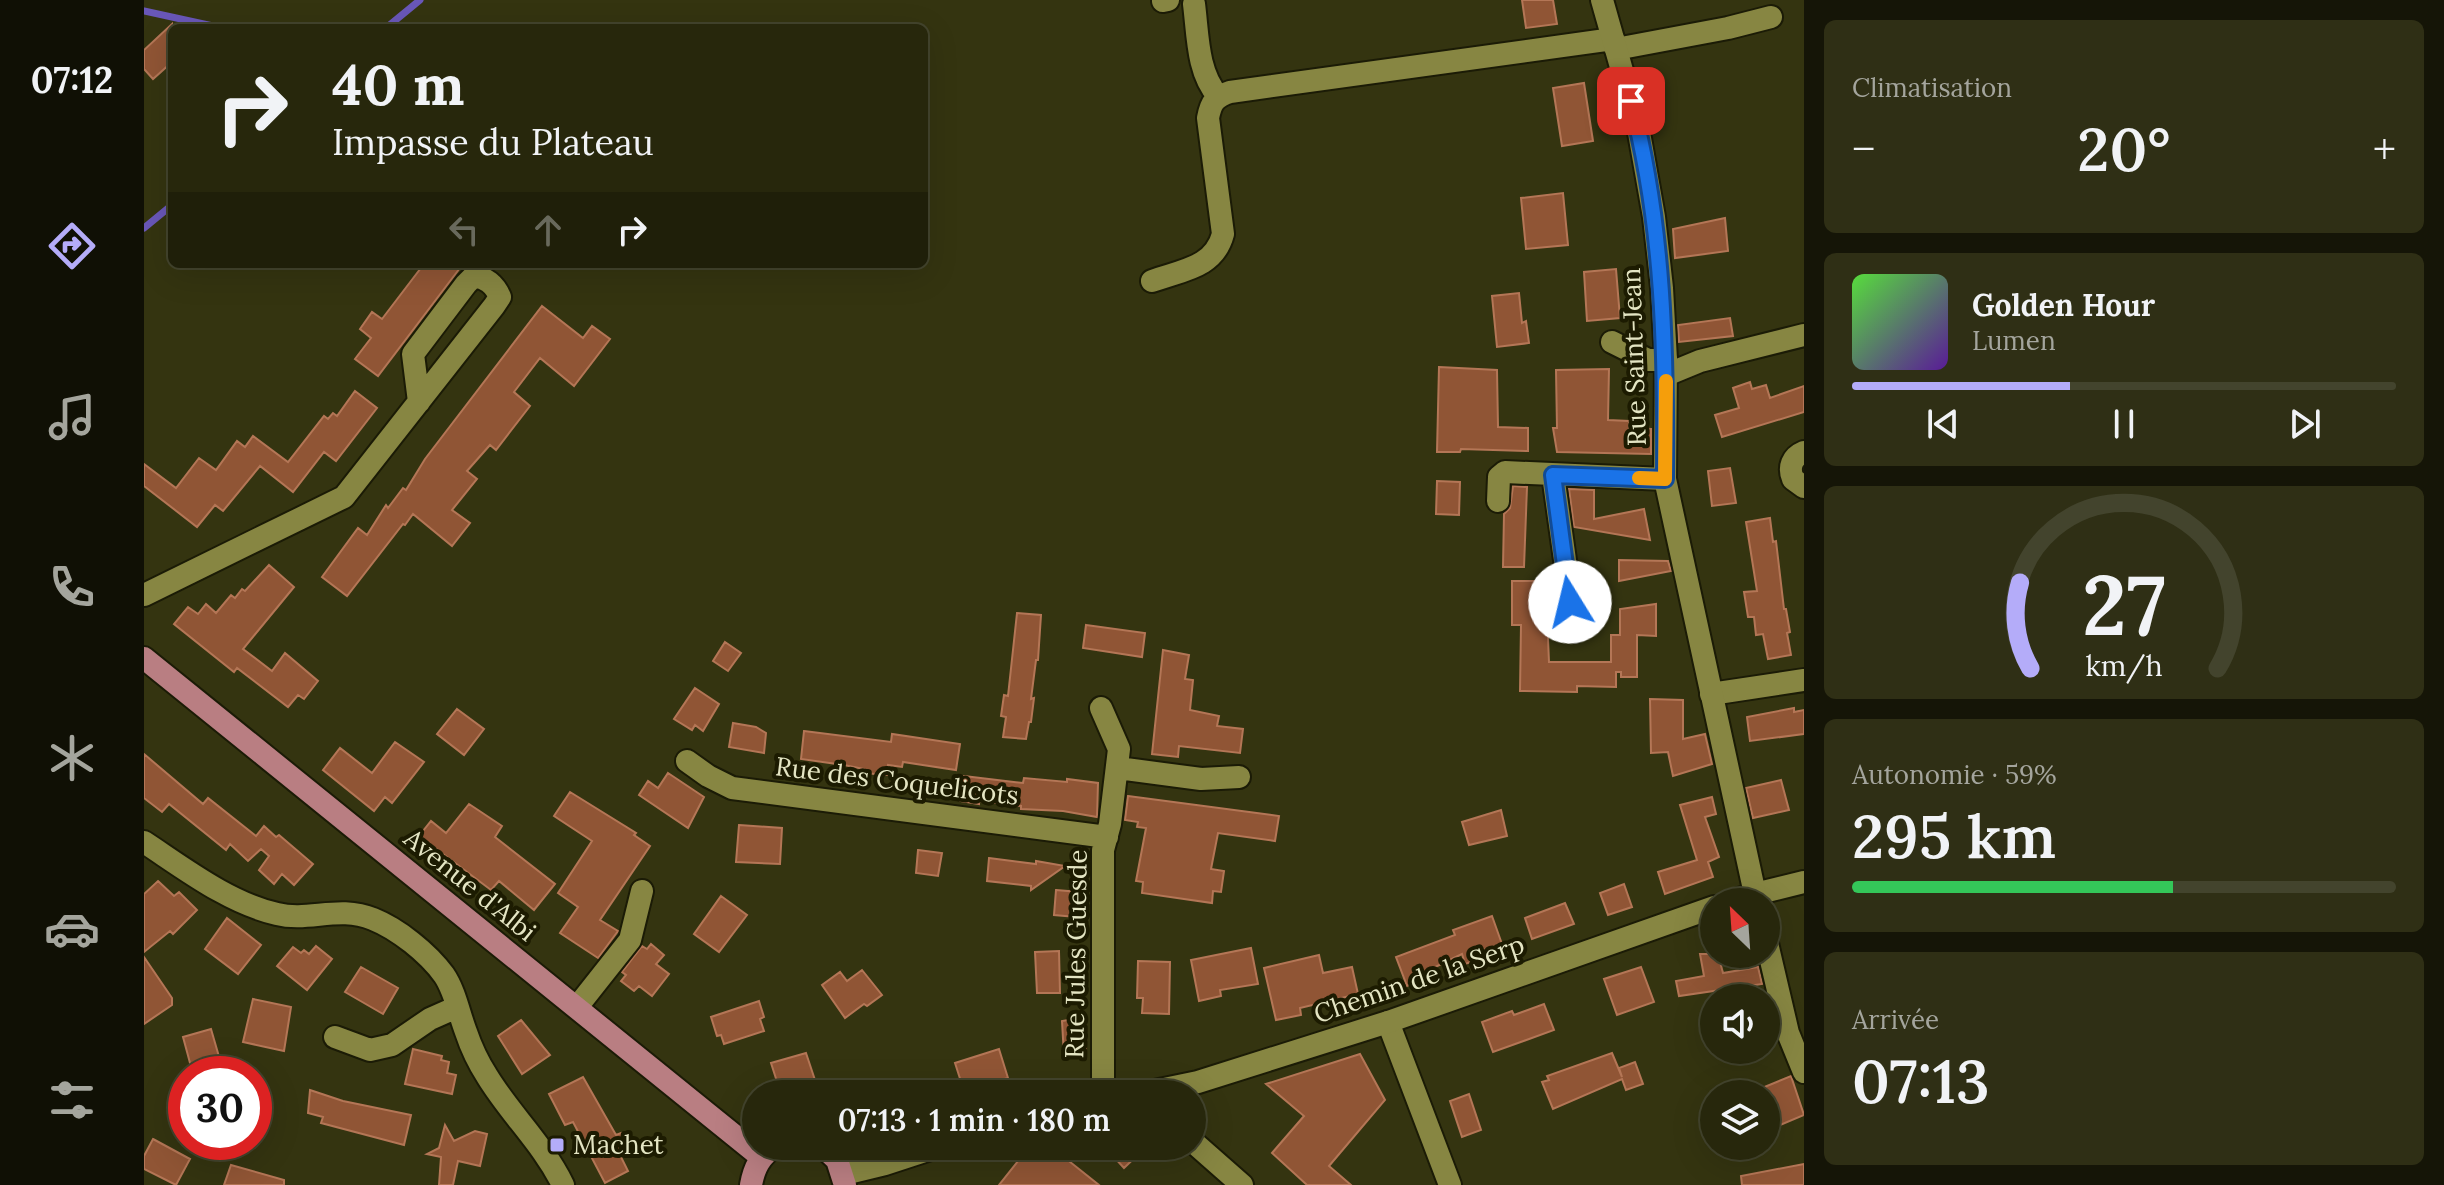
<!DOCTYPE html>
<html lang="fr">
<meta charset="utf-8">
<style>
body{margin:0;font-family:Lora,serif;background:#2f2f15;color:#f1f3f6;height:100vh;display:flex;flex-direction:column;font-size:30px;white-space:nowrap}
*{box-sizing:border-box;margin:0}
p{font-size:26px;color:#a4a59d}
.icon{flex:none;width:44px;height:44px;fill:none;stroke:currentColor;stroke-width:2;stroke-linecap:round;stroke-linejoin:round}
.map{position:relative;flex:1;overflow:hidden}
.sheet{display:flex;flex-direction:column;gap:20px;padding:20px;background:#151507;width:640px}
.sheet>*{flex:none}
.guide{position:absolute;left:24px;top:24px;width:760px;height:244px;border-radius:12px;box-shadow:0 8px 32px #0002,0 0 0 2px #43442d;background:#27270c;color:#f1f3f6;overflow:hidden}
.needle{width:52px;rotate:335deg}
.controls{position:absolute;left:1556px;top:888px;display:grid;gap:16px}
.controls a{display:grid;place-items:center;width:80px;height:80px;border-radius:50%;background:#27270c;box-shadow:0 8px 32px #0002,0 0 0 2px #43442d;font-size:40px}
.speed{position:absolute;left:24px;top:1056px;display:flex;gap:16px;font-size:40px;font-weight:700;text-align:center}
.speed>*{display:grid;place-content:center;width:104px;height:104px;border-radius:50%;background:#27270c;box-shadow:0 8px 32px #0002,0 0 0 2px #43442d;line-height:1}
.speed .limit{border:12px solid #d22;background:#fff;color:#111}
.pin{position:absolute;display:grid;place-items:center;width:68px;height:68px;color:#fff;margin:-34px;border-radius:16px;box-shadow:0 4px 12px #0006}
.me{position:absolute;width:88px;margin:-44px;rotate:351deg;stroke-linejoin:round;filter:drop-shadow(0 0 6px #0008)}
.turn{display:flex;align-items:center;gap:28px;height:168px;padding:0 32px;font-size:36px}
.turn .icon{width:104px;height:104px;stroke-width:2.5}
.turn b{display:block;font-size:56px;line-height:68px}
.lanes{display:flex;align-items:center;height:76px;padding:0 32px;background:#0003;justify-content:center;gap:40px;direction:ltr}
.lanes .off{opacity:.35}
.big{font-size:60px;font-weight:600;line-height:1.1}
.sheet .widget{flex:1;display:flex;flex-direction:column;justify-content:center;gap:12px;min-width:0;padding:0 28px;border-radius:12px;background:#2f2f15}
.sheet .dial{align-items:center;gap:0}
.dial svg{height:208px;overflow:visible;fill:none;stroke:#43442d;stroke-width:7;stroke-linecap:round;text-anchor:middle}
.dial text{fill:#f1f3f6;stroke:none}
.song{display:flex;align-items:center;gap:24px}
.cover{width:96px;height:96px;border-radius:12px;background:linear-gradient(135deg,hsl(110 70% 55%),hsl(270 70% 35%))}
.played{height:8px;border-radius:4px;background:linear-gradient(90deg,#b4acf9 40%,#43442d 40%)}
.keys{display:flex;justify-content:space-around;direction:ltr}
.heat{display:flex;justify-content:space-between;align-items:center;font-size:44px;direction:ltr}
.charge{height:12px;border-radius:6px;background:linear-gradient(90deg,#34c759 59%,#43442d 0)}
.trip{position:absolute;left:598px;top:1080px;width:464px;height:80px;border-radius:40px;background:#27270c;box-shadow:0 8px 32px #0002,0 0 0 2px #43442d;font-weight:600;line-height:80px;text-align:center}
main{display:flex;flex:1;min-height:0}
.dock{display:flex;flex-direction:column;width:144px;justify-content:space-around;align-items:center;background:#101005;color:#a4a59d}
.dock .icon{width:56px;height:56px}
.dock .on{color:#b4acf9}
.dock b{font-size:36px;color:#f1f3f6}
.map>svg:first-child{display:block}
.lines{fill:none;stroke-linecap:round;stroke-linejoin:round}
.stream{stroke:#6957b8;stroke-width:7}
.building{fill:#905535;stroke:#b47656;stroke-width:2}
.minor-casing{stroke:#1b1b06;stroke-width:26}
.tertiary-casing{stroke:#1b1b06;stroke-width:26}
.primary-casing{stroke:#1b1b06;stroke-width:26}
.minor{stroke:#878642;stroke-width:22}
.tertiary{stroke:#878642;stroke-width:22}
.primary{stroke:#b97e82;stroke-width:22}
.route-casing{stroke:#114b97;stroke-width:20}
.route{stroke:#1a73e8;stroke-width:14}
.slow{stroke:#f59e0b;stroke-width:14}
.poi-dot{fill:#b4acf9;stroke:#1c1b01;stroke-width:3}
.labels{text-anchor:middle;stroke-width:8;stroke-linejoin:round;paint-order:stroke}
.street-label{font-size:26px;fill:#e4e5c3;stroke:#1c1b01}
.poi-label{font-size:26px;fill:#e4e5c3;stroke:#1c1b01;text-anchor:start}
</style>
<main>
<nav class="dock">
<b>07:12</b>
<svg class="icon on" aria-label="directions" viewBox="0 0 24 24"><path d="M12 3l9 9-9 9-9-9zM9 14v-3h6M13 9l2 2-2 2"/></svg>
<svg class="icon" aria-label="music" viewBox="0 0 24 24"><path d="M9 18V5l10-2v13"/><circle cx="6" cy="18" r="3"/><circle cx="16" cy="16" r="3"/></svg>
<svg class="icon" aria-label="phone" viewBox="0 0 24 24"><path d="M5 4h4l2 5-3 2q2 4 5 5l2-3 5 2v4C11 20 4 13 5 4z"/></svg>
<svg class="icon" aria-label="climate" viewBox="0 0 24 24"><path d="M12 3v18M4 7l16 10M4 17L20 7"/></svg>
<svg class="icon" aria-label="car" viewBox="0 0 24 24"><path d="M5 17H2v-5l4-1 3-4h7l3 4 3 1v5h-3M9 17h6M6 11h13"/><circle cx="7" cy="17" r="2"/><circle cx="17" cy="17" r="2"/></svg>
<svg class="icon" aria-label="filters" viewBox="0 0 24 24"><path d="M4 7h16M4 17h16"/><circle cx="9" cy="7" r="2"/><circle cx="15" cy="17" r="2"/></svg>
</nav>
<div class="map">
<svg width="1660" height="1185" viewBox="0 0 1660 1185">
<rect width="100%" height="100%" fill="#343410"/>
<g class="lines">
<path class="stream" d="M0 11 78 28
M242 28 276 0
M0 228 28 205"/>
</g>
<path class="building" d="M1378 0H1409L1413 24 1382 28Z
M28 24V62L9 79 0 69V50Z
M1440 83 1449 141 1418 146 1409 88Z
M1419 193 1424 245 1382 249 1377 198Z
M1581 218 1584 251 1531 258 1529 229Z
M280 264H319L234 376 211 359 227 338 216 329 228 312 238 319Z
M1472 269 1476 318 1443 321 1440 272Z
M1375 293 1378 323 1382 321 1385 343 1353 347 1348 296Z
M398 306 439 338 448 326 466 339 430 386 396 358 370 392 386 406 352 450 346 445 323 471 333 479 308 510 326 523 308 546 269 514 261 525 259 524 203 596 178 577 214 528 223 535 242 505 244 508 259 488 262 490 281 459Z
M1586 318 1589 336 1535 342 1534 325Z
M1295 367 1353 370 1354 427 1384 428V451L1317 449 1316 452H1293Z
M1465 369 1464 420 1485 421V428L1507 429V454L1413 452 1409 428H1413L1412 370Z
M1606 382 1608 389 1622 385 1626 398 1660 386V412L1578 437 1571 415 1595 408 1589 388Z
M211 391 233 408 192 461 180 452 149 492 116 466 79 511 71 505 53 527 0 486V464L32 488 55 458 72 470 93 441 101 447 109 436 144 462 180 416 184 419 189 413 193 416Z
M1586 468 1592 503 1568 506 1564 471Z
M1293 481 1316 482 1315 515 1292 514Z
M1369 486 1383 487 1380 567H1359L1360 514 1366 508Z
M1425 489 1450 490V519L1500 509 1506 540 1430 527Z
M1626 518 1629 542 1632 541 1640 609H1642L1646 632 1643 633 1647 655 1624 659 1619 634 1612 635 1610 617H1604L1600 592 1613 591 1602 522Z
M1475 560 1524 561 1527 571 1475 581Z
M125 565 150 587 99 649 128 671 141 653 174 681 160 699 154 695 144 707 93 668 90 672 30 624 44 607 54 614 62 604 72 613 87 595 91 598 98 589 101 591Z
M1368 581H1399V615H1403L1405 662H1467V635H1476V609L1512 604V636L1493 635V677H1477V672H1472V687L1433 686V692L1376 691 1377 625H1368Z
M873 613 897 615 894 660H892L887 699 890 698 887 722H885L882 739 859 737 862 717 857 716 860 695 864 696Z
M942 625 1001 633 998 657 939 648Z
M581 642 597 653 584 671 569 661Z
M1019 650 1045 655 1041 679 1049 680 1046 710 1075 716 1073 726 1099 729 1096 753 1035 746 1034 757 1008 754Z
M551 688 575 704 559 731 551 725 548 730 530 719Z
M1506 699 1539 700V739L1561 734 1568 764 1529 776 1524 752 1507 753Z
M1650 708V712L1660 710V734L1606 741 1603 717Z
M313 709 340 729 320 755 293 734Z
M589 723 612 727 622 733 620 753 585 747Z
M660 731 747 742 748 734 816 744 812 770 759 762 758 767 744 765 743 775 720 773V769L700 765 657 759Z
M251 742 280 762 248 803 241 797 230 811 179 770 196 748 228 773Z
M0 754 59 804 64 798 112 836 120 826 132 837 135 835 169 864 150 885 138 874 130 884 115 870 125 856 117 849 104 861 86 844 82 850 25 804 18 812 0 798Z
M524 773 560 797 544 828 495 795 504 781 514 788Z
M820 776 879 783 880 778 923 782V779L954 783 953 817 919 811 877 809V806L835 801V804L816 801Z
M1637 780 1645 810 1609 818 1602 788Z
M426 792 492 833 490 835 506 846 456 920 474 931 454 958 416 933 434 907 414 893 448 841 410 816Z
M984 796 1135 816 1131 841 1074 833 1067 869 1080 871 1077 892 1069 891 1068 903 998 893 999 882 992 881 1002 828 993 827 994 822 981 820Z
M1568 797 1572 814 1561 817 1575 857 1564 862 1569 877 1521 894 1514 872 1553 860 1536 805Z
M325 804 358 826 351 837 411 884 390 910 355 881 347 890 275 836 287 821 302 833Z
M1357 810 1363 836 1325 845 1318 822Z
M595 825 638 828 636 864 592 862Z
M774 850 798 853 794 876 772 873Z
M845 858 892 864V861L921 866 887 890V886L843 881Z
M14 881 30 896 35 892 53 910 29 934 26 931 0 952V894Z
M1480 884 1488 907 1464 915 1456 893Z
M912 890 935 892 932 917 910 915Z
M577 896 603 915 575 952 550 934Z
M1421 903 1430 924 1388 939 1381 918Z
M1348 916 1358 944 1339 950 1342 957 1321 964 1318 954 1285 970 1287 976 1263 986 1252 957 1311 935 1309 930Z
M83 918 117 945 94 974 61 949Z
M507 944 520 955 512 964 525 974 508 996 495 986 490 991 477 981 482 975 478 972 498 946 503 949Z
M172 946 188 959 163 990 133 966 149 947 157 953 160 950 165 954Z
M1107 948 1114 984 1076 990 1077 996 1055 1001 1047 960Z
M915 951 916 993H893L891 952Z
M1556 954H1574L1579 973 1614 967 1618 984 1535 996 1532 981 1560 976Z
M1175 955 1179 973 1208 967 1214 994 1156 1008 1157 1015 1132 1020 1120 968Z
M0 957 28 998V1005L0 1024Z
M994 961 1026 962 1025 1014 998 1013 999 998H993Z
M217 967 254 988 239 1014 201 992Z
M1497 967 1510 1002 1473 1015 1460 979Z
M718 970 738 995 723 1006 720 1004 701 1018 678 985 696 972 703 981Z
M109 999 147 1007 140 1051 99 1042Z
M615 1001 620 1017 616 1019 620 1031 580 1044 577 1035 573 1036 567 1017Z
M1400 1004 1410 1030 1349 1052 1338 1022 1368 1011 1370 1015Z
M942 1017V1052L920 1056 918 1021Z
M377 1020 406 1055 378 1074 354 1036Z
M67 1029 78 1067 49 1074 39 1037Z
M269 1049 298 1056 297 1060 305 1062 303 1073 312 1075 308 1094 261 1084Z
M855 1049 864 1078 820 1091 811 1063Z
M662 1053 671 1080 636 1091 627 1063Z
M1468 1053 1478 1077 1475 1068 1491 1062 1499 1084 1482 1090 1478 1079 1409 1109 1398 1082 1405 1080 1403 1076Z
M1216 1054 1241 1100 1185 1166 1207 1185H1163L1128 1153 1160 1116 1122 1084Z
M1647 1076 1660 1115 1622 1131V1094L1618 1088Z
M439 1077 472 1135 477 1133 484 1149 475 1153 484 1171 461 1183 429 1122 421 1125 405 1094Z
M166 1090 199 1101 267 1115 260 1145 177 1123 179 1117 164 1113Z
M1325 1094 1337 1130 1318 1137 1306 1101Z
M301 1125 310 1141 331 1131 343 1134 336 1166 314 1161 309 1185H295L297 1157 283 1154 295 1148Z
M9 1139 46 1159 32 1185 0 1169V1156Z
M886 1146H906L955 1185H855Z
M960 1146H1003L980 1168Z
M1660 1164V1185H1598L1597 1176Z
M87 1165 140 1180V1185H80Z"/>
<g class="lines">
<defs>
<path id="minor" d="M1019 1 1024 0
M1050 4C1054 35 1053 72 1074 96
M1472 49 1584 28 1627 17
M1008 281C1038 270 1070 268 1079 234L1064 118C1067 102 1071 97 1086 92L1469 39
M1468 342 1504 360H1522
M1522 375 1556 361 1660 335
M1660 452C1648 457 1644 467 1649 479L1660 487
M1409 475 1431 631
M1354 501 1355 477 1361 472 1521 479
M0 595 200 497 350 306 356 297C351 285 341 276 329 277L322 284 269 354 275 402
M1567 694 1660 680
M957 708 975 749 966 824 959 850V1094
M543 761 564 776 588 788 963 837
M974 768 1057 779 1095 777
M0 842C41 869 85 903 133 914 165 922 195 905 229 919 254 929 284 953 300 975 311 991 315 1014 322 1032 327 1047 334 1062 343 1076 366 1114 399 1144 419 1185
M1613 902 1611 894 1660 882
M1622 939 1644 1033 1660 1072
M433 1007 486 940 498 891
M1244 1022 1306 1185
M191 1037 226 1050 248 1045 286 1019 313 1007
M1048 1141 1098 1185"/>
<path id="tertiary" d="M1458 0 1494 127 1510 217 1518 288 1522 360 1521 479 1611 894 1586 902
M996 1094 1054 1082 1244 1022 1570 907
M700 1174 741 1164 796 1146"/>
<path id="primary" d="M0 658 617 1157
M678 1146 693 1160 701 1185
M607 1185C610 1168 616 1156 631 1146"/>
</defs>
<use href="#minor" class="minor-casing"/>
<use href="#tertiary" class="tertiary-casing"/>
<use href="#primary" class="primary-casing"/>
<use href="#minor" class="minor"/>
<use href="#tertiary" class="tertiary"/>
<use href="#primary" class="primary"/>
</g>
<g class="lines">
<defs>
<path id="route" d="M1426 602 1409 475 1521 479C1522 351 1520 226 1487 101"/>
</defs>
<use href="#route" class="route-casing"/>
<use href="#route" class="route"/>
<path class="slow" d="M1495 478 1521 479 1522 381"/>
</g>
<rect class="poi-dot" x="405" y="1137" width="16" height="16" rx="4"/>
<g class="labels">
<g class="street-label">
<text transform="translate(1490 357) rotate(-92)" y="9">Rue Saint-Jean</text>
<text transform="translate(753 781) rotate(7)" y="9">Rue des Coquelicots</text>
<text transform="translate(326 885) rotate(39)" y="9">Avenue d'Albi</text>
<text transform="translate(932 954) rotate(-89)" y="9">Rue Jules Guesde</text>
<text transform="translate(1275 979) rotate(-19)" y="9">Chemin de la Serp</text>
</g>
<g class="poi-label">
<text x="429" y="1154">Machet</text>
</g>
</g>
</svg>
<div class="controls">
<a><svg class="needle" viewBox="-14 -14 28 28"><path d="M0-13l5 13h-10z" fill="#e53935"/><path d="M0 13l5-13h-10z" fill="#a4a59d"/></svg></a>
<a><svg class="icon" aria-label="sound" viewBox="0 0 24 24"><path d="M4 9h4l5-4v14l-5-4H4zM17 9q2 3 0 6"/></svg></a>
<a><svg class="icon" aria-label="layers" viewBox="0 0 24 24"><path d="M12 4l9 5-9 5-9-5zM3 14l9 5 9-5"/></svg></a>
</div>
<div class="speed"><div class="limit">30</div></div>
<div class="pin" style="left:1487px;top:101px;background:#d93025"><svg class="icon" aria-label="arrive" viewBox="0 0 24 24"><path d="M6 21V4h12l-3 4 3 4H6"/></svg></div>
<svg class="me" style="left:1426px;top:602px" viewBox="-20 -20 40 40"><circle r="19" fill="#fff"/><path d="M0-13L10 11 0 6-10 11z" fill="#1a73e8"/></svg>
<div class="trip">07:13 · 1 min · 180 m</div>
<div class="guide">
<div class="turn"><svg class="icon" aria-label="right" viewBox="0 0 24 24"><path d="M7 20v-9h11M14 6l5 5-5 5"/></svg><div><b>40 m</b>Impasse du Plateau</div></div>
<div class="lanes"><svg class="icon off" aria-label="left" viewBox="0 0 24 24"><path d="M17 20v-9H6M10 6l-5 5 5 5"/></svg><svg class="icon off" aria-label="ahead" viewBox="0 0 24 24"><path d="M12 20V5M6 11l6-6 6 6"/></svg><svg class="icon" aria-label="right" viewBox="0 0 24 24"><path d="M7 20v-9h11M14 6l5 5-5 5"/></svg></div>
</div>
</div>
<section class="sheet">
<div class="widget"><p>Climatisation</p>
<div class="heat"><a>−</a><b class="big">20°</b><a>+</a></div>
</div>
<div class="widget">
<div class="song"><i class="cover"></i><div><b>Golden Hour</b><p>Lumen</p></div></div>
<div class="played"></div>
<div class="keys"><svg class="icon" aria-label="previous" viewBox="0 0 24 24"><path d="M18 5L8 12l10 7zM5 5v14"/></svg><svg class="icon" aria-label="pause" viewBox="0 0 24 24"><path d="M8 5v14M16 5v14"/></svg><svg class="icon" aria-label="next" viewBox="0 0 24 24"><path d="M6 5l10 7-10 7zM19 5v14"/></svg></div>
</div>
<div class="widget dial"><svg viewBox="0 0 100 80">
<path d="M14 69A42 42 0 1 1 86 69"/>
<path d="M14 69A42 42 0 0 1 10 36" stroke="#b4acf9"/>
<text x="50" y="56" font-size="32" font-weight="700">27</text>
<text x="50" y="72" font-size="11">km/h</text>
</svg></div>
<div class="widget"><p>Autonomie · 59%</p><b class="big">295 km</b><div class="charge"></div></div>
<div class="widget"><p>Arrivée</p><b class="big">07:13</b></div>
</section>
</main>
